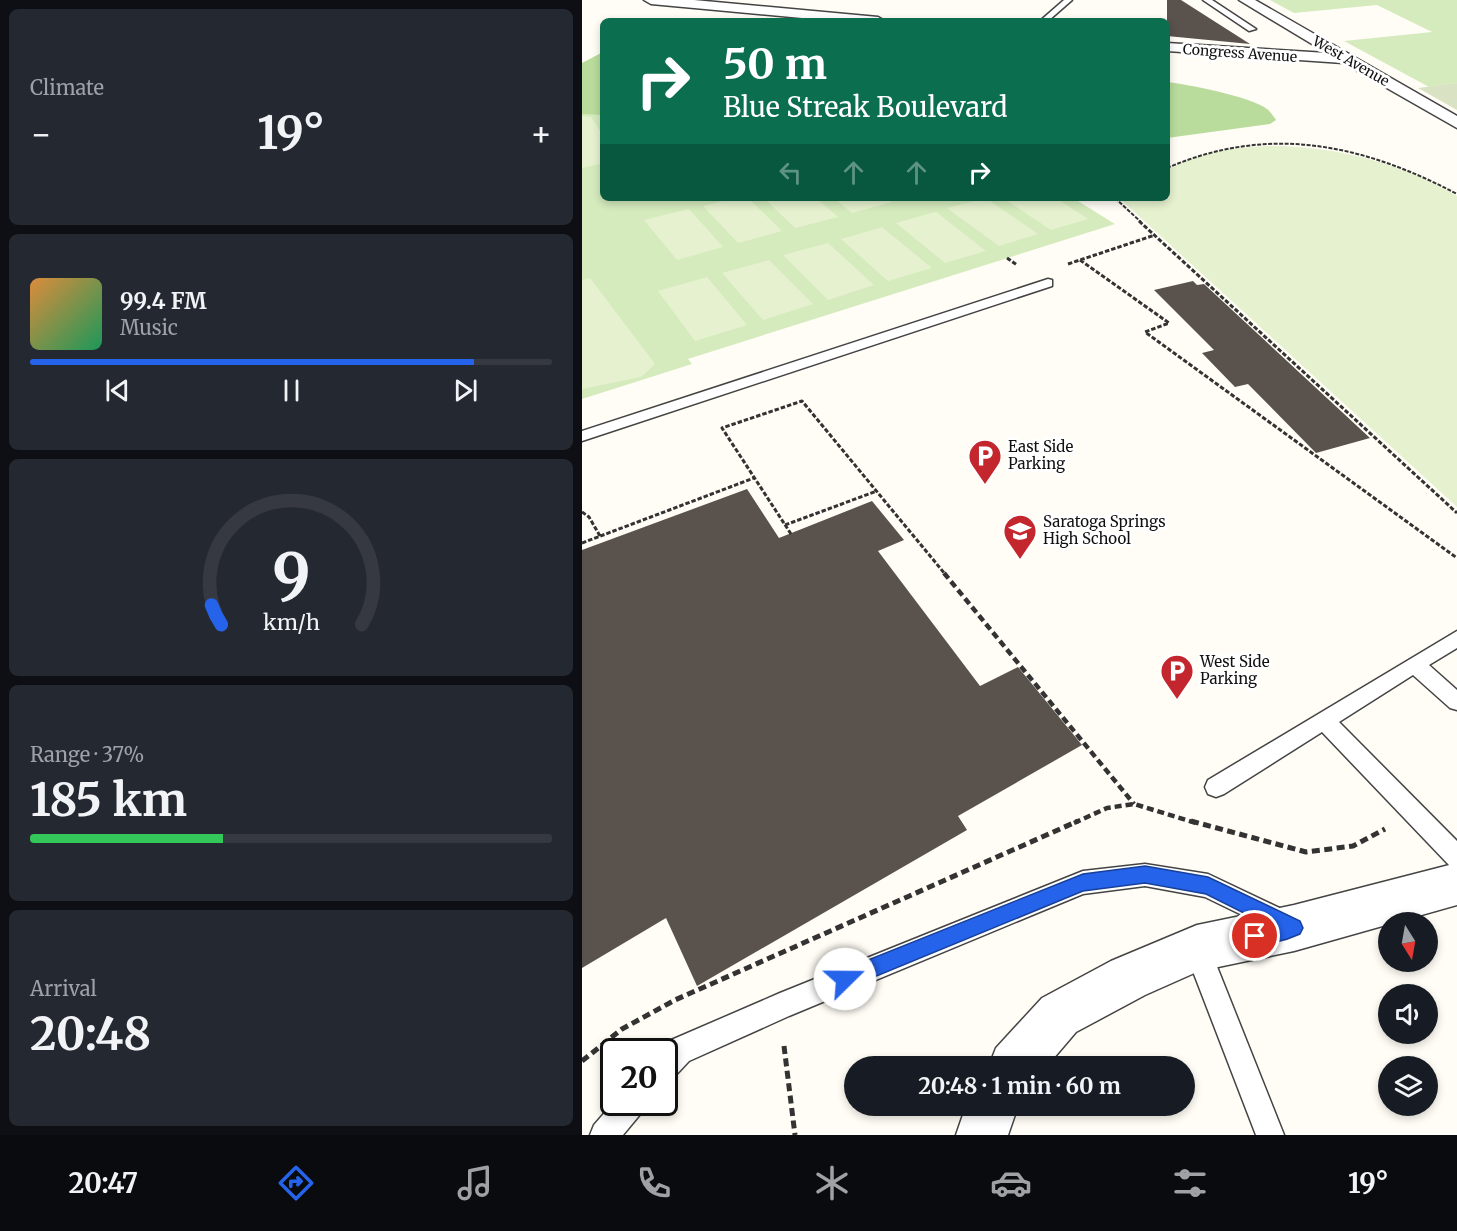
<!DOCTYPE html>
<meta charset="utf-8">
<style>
body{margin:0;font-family:Merriweather,serif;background:#242831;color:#f1f3f6;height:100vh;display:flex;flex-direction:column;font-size:22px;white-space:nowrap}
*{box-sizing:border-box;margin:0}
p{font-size:20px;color:#9ea1a6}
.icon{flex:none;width:33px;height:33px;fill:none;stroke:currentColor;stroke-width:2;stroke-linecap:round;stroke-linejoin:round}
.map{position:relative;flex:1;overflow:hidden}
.side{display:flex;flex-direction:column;gap:9px;padding:9px;background:#0d0f14;width:582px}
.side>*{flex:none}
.banner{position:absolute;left:18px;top:18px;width:570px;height:183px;border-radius:9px;box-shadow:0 3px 9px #0003;background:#0b6e4f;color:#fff;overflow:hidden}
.needle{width:39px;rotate:169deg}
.fabs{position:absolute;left:796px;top:912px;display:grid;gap:12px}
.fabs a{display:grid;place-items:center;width:60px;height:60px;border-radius:50%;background:#171b24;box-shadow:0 3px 9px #0003;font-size:30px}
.speed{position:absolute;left:18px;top:1038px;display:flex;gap:12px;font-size:30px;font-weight:700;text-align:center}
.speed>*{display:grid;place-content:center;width:78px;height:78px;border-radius:50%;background:#171b24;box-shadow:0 3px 9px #0003;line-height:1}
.speed .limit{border:3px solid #111;border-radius:9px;background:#fff;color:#111}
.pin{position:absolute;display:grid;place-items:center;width:51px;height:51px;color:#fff;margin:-26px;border:3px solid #fff;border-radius:50%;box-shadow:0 2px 6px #0007}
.me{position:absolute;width:66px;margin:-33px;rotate:68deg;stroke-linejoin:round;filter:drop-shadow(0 0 4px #0008)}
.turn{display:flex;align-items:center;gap:21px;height:126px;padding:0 24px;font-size:27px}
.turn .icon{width:78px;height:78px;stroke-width:2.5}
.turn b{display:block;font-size:42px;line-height:51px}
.lanes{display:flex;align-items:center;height:57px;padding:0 24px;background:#0003;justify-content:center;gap:30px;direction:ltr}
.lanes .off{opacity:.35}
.big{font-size:45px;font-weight:700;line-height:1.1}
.side .card{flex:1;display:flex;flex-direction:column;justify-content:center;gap:9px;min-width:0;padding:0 21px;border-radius:9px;background:#242831}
.side .dial{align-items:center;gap:0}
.dial svg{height:156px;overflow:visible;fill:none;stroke:#363941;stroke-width:7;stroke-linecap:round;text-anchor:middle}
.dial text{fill:#f1f3f6;stroke:none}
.song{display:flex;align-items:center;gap:18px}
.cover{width:72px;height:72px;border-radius:9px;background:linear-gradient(135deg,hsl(30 70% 55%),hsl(150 70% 35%))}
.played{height:6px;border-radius:3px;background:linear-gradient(90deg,#2563eb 85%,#363941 85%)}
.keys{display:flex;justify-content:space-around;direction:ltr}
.heat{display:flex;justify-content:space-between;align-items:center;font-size:33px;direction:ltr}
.charge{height:9px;border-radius:4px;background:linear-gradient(90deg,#34c759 37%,#363941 0)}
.trip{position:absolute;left:262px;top:1056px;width:351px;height:60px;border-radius:30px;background:#171b24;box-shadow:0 3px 9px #0003;font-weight:700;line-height:60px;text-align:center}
.dock{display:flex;height:96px;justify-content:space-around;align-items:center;background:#090b0e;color:#9ea1a6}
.dock .icon{width:42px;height:42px}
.dock .on{color:#2563eb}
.dock b{font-size:27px;color:#f1f3f6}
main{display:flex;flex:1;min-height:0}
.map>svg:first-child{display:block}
.green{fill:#d5ebbd}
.forest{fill:#b9dc9c}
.cemetery{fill:#d9e3c4}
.pitch{fill:#e6f2cf}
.building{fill:#5a524d}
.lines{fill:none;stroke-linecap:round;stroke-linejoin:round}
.service-casing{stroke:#444;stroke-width:3}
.minor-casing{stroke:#444;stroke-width:3}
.tertiary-casing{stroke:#444;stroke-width:3}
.path-far3{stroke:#333;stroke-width:2;stroke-dasharray:4 1.5;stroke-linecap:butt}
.path-far2{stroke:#333;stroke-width:3;stroke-dasharray:4.5 2;stroke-linecap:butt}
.path-far1{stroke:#333;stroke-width:4.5;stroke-dasharray:7 4;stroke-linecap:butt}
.path{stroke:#333;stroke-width:5;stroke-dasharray:8 4.5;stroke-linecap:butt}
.service{fill:#fff;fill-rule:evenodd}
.minor{fill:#fff;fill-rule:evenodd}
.tertiary{fill:#fff;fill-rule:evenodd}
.route{fill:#2563eb;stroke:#184099;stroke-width:1.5}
.labels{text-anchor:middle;stroke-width:6;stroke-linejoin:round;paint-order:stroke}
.far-street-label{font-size:14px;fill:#111;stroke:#fff}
.poi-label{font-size:15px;fill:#111;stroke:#fff;text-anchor:start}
</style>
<main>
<section class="side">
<div class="card"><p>Climate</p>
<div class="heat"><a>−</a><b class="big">19°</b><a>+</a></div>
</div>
<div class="card">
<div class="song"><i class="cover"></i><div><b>99.4 FM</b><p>Music</p></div></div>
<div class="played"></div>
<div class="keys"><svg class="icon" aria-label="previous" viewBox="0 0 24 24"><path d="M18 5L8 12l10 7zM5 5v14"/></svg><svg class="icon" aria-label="pause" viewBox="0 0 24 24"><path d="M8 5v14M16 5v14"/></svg><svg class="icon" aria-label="next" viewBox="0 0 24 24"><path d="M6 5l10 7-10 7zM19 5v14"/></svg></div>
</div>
<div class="card dial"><svg viewBox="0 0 100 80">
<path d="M14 69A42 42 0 1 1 86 69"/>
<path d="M14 69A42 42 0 0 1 9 59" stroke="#2563eb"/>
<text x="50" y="56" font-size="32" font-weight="700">9</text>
<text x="50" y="72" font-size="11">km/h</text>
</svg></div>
<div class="card"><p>Range · 37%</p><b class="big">185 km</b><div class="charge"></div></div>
<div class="card"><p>Arrival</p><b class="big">20:48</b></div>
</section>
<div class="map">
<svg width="875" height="1135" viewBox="0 0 875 1135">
<rect width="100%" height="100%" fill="#fffdf5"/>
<path class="green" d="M688 0H875V83L847 87 762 41 850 32 795 5 712 13Z
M0 106 21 109V198H491L533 224 106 359 110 364 0 399Z"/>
<path class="forest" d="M21 52V115L0 114V63Z
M585 82C605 84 670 97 685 109 688 111 691 116 694 120L688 124 585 138Z"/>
<path class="cemetery" d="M875 83V110L836 88Z"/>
<path class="pitch" d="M0 116 9 117 21 135V163L0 168Z
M701 146C764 149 820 164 875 196V507L537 198H585V170C621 150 660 146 701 146Z
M152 198H166L200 231 156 243 121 206Z
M182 198H234L256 217 213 228Z
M252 198H304L310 202 270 213Z
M404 198 456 234 417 246 365 208Z
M421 198H474L506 219 469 230Z
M107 209 141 247 95 260 62 220Z
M353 212H354L404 251 363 263 314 223Z
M301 227V228L350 268 306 281 259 239Z
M246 243 292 285 246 300 201 255Z
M187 260 231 304 181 320 140 273Z
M125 277 165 325 113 341 76 291Z
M8 278 73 364 59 377 0 389V280Z"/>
<path class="building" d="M585 0H599L668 44 585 36Z
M611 281 615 285 622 284 788 438 734 453 666 384 653 387 620 353 632 350 572 290Z
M165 489 197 538 290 501 322 540 296 551 398 686 436 667 500 745 376 816 385 830 115 986 84 918 0 968V550Z"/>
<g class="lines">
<defs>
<path id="service" d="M482 0H490L466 21H458Z
M621 0H630L674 29 667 31Z
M466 279 470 280V286L0 441V431Z
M875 631V648L847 665 875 690V710L868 708 831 675 757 722 875 841V868L867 865 740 732 642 794 634 797 626 794 623 787 626 780Z
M563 864 626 874 708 913 711 922 708 931 699 934 623 897 563 886 501 894 207 1016 107 1061 92 1077 82 1081V1052H78L87 1041 198 993 501 871Z
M615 935 624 939 702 1135H674L602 948 606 939Z
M32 1102H64L60 1112 41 1135H8L12 1125Z"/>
<path id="minor" d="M875 863V905L712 951 617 971 563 995 494 1032 465 1066H407L414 1048 460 998 529 961 615 925 712 905Z
M384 1106H436L426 1135H374Z"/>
<path id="tertiary" d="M62 0H112L296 17 303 21H252L69 4Z
M657 0H673L875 116V128L761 63 585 51V43L745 53Z"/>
</defs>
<use href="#service" class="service-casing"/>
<use href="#minor" class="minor-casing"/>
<use href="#tertiary" class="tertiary-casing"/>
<path class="path-far3" d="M585 168C687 124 780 144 875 194
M533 198 559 222"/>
<path class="path-far2" d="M557 221 875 513
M425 258 435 265
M498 260 587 323 563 332 875 558
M486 264 573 235
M0 512 7 517 18 536
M203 525 295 491
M209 534 140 428 220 401 363 574
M0 543 172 478"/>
<path class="path-far1" d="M362 573 552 804
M492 823 525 808 552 804 614 823"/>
<path class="path" d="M609 821 724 852 771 846 803 829
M202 1046 213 1135
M0 1061 40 1029 93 1000 496 821"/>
<use href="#service" class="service"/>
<use href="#minor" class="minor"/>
<use href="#tertiary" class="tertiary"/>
</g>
<path class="route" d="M563 866 626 877 718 921 721 928 718 934C705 940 679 948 666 943L663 936 666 929 684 924 624 894 563 883 501 891 263 989 256 986 253 979 256 972 501 874Z"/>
<defs>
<symbol id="parking-pin" viewBox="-11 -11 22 30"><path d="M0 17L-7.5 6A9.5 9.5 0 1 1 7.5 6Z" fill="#c4262e" stroke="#fff"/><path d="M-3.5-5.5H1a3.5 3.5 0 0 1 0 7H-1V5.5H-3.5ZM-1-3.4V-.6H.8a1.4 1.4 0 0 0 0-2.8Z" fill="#fff"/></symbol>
<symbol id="school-pin" viewBox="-11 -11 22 30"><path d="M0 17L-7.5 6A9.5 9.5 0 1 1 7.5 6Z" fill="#c4262e" stroke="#fff"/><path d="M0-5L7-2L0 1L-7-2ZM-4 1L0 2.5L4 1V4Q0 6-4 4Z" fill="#fff"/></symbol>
</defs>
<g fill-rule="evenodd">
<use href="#parking-pin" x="384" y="437" width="38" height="52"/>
<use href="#school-pin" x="419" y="512" width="38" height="52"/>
<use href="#parking-pin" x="576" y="652" width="38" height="52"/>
</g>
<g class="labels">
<g class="far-street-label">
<text transform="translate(658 53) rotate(4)" y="5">Congress Avenue</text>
<text transform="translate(769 61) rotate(30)" y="5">West Avenue</text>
</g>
<g class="poi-label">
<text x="426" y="452">East Side<tspan x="426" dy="17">Parking</tspan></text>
<text x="461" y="527">Saratoga Springs<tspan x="461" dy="17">High School</tspan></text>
<text x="618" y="667">West Side<tspan x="618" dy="17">Parking</tspan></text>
</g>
</g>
</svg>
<div class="fabs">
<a><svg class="needle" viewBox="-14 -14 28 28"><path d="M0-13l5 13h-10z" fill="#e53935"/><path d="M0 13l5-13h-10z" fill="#9ea1a6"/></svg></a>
<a><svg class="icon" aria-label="sound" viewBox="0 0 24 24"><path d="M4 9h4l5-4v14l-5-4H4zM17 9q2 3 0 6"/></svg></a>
<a><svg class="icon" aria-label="layers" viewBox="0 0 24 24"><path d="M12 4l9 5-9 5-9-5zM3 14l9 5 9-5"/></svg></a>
</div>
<div class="speed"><div class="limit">20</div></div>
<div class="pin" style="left:673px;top:936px;background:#d93025"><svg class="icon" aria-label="arrive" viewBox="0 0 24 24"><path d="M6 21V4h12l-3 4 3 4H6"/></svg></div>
<svg class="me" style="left:263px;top:979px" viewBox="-20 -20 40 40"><circle r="19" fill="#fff"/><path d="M0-13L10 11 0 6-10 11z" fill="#2563eb"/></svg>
<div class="trip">20:48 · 1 min · 60 m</div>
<div class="banner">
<div class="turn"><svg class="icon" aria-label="right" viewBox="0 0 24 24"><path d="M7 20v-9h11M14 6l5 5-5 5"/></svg><div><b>50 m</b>Blue Streak Boulevard</div></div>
<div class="lanes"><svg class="icon off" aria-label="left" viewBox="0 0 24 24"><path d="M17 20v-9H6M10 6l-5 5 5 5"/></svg><svg class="icon off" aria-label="ahead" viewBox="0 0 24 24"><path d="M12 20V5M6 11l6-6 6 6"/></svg><svg class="icon off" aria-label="ahead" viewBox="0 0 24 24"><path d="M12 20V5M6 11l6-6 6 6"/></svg><svg class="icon" aria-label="right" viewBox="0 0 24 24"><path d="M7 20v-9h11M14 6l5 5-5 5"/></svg></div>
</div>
</div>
</main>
<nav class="dock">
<b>20:47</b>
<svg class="icon on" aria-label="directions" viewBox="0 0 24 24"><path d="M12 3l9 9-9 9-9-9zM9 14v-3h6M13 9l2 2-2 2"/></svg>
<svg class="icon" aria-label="music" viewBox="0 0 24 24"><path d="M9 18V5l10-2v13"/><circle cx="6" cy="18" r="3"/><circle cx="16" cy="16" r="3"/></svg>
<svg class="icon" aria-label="phone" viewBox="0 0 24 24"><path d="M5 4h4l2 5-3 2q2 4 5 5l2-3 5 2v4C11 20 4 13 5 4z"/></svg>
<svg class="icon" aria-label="climate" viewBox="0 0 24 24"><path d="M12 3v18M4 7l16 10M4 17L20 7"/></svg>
<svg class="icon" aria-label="car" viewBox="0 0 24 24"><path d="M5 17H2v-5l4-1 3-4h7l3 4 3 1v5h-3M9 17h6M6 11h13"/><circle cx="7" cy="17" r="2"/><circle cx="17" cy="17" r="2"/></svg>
<svg class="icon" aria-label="filters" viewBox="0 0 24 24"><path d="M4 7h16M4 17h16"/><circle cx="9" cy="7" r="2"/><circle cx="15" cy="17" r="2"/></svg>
<b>19°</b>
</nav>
